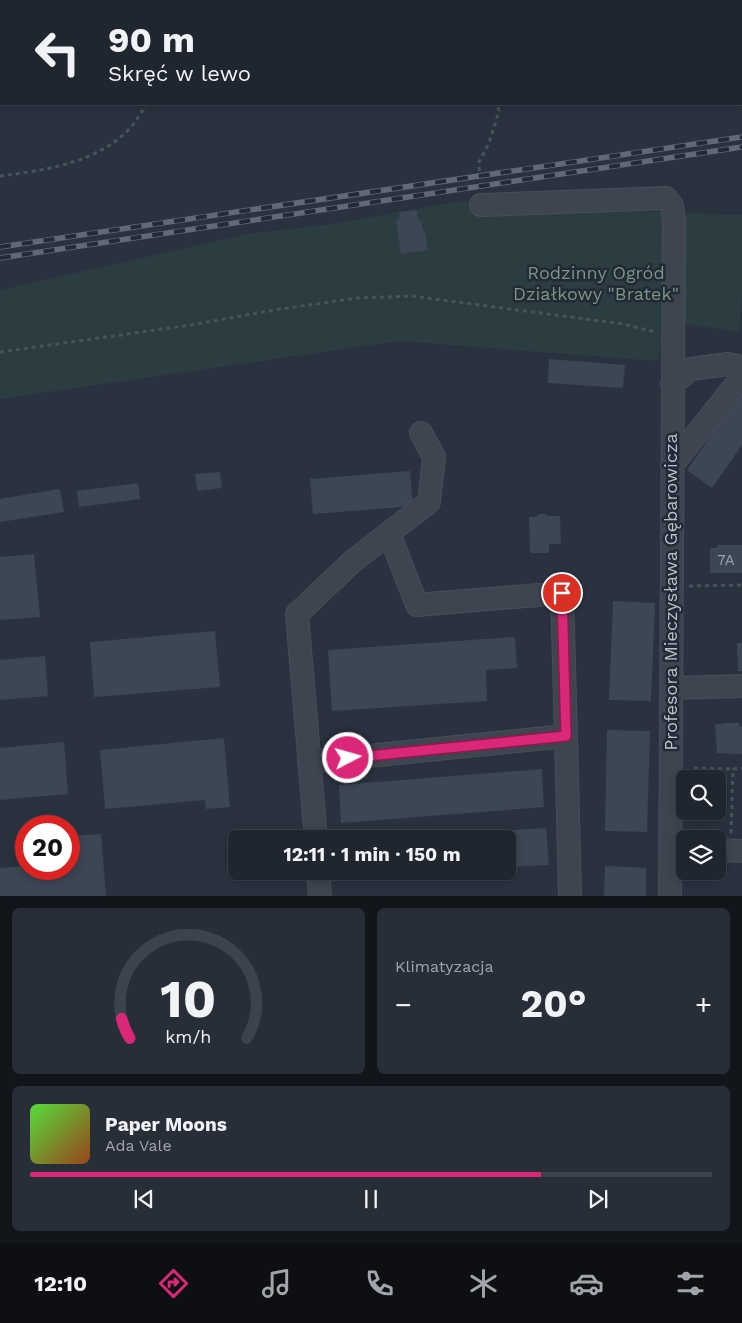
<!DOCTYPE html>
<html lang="pl">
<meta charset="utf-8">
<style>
body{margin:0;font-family:"Work Sans",sans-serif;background:#282e38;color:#f1f3f6;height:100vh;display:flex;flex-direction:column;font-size:19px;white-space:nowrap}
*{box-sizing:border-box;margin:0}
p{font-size:16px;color:#a2a5ab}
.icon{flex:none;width:28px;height:28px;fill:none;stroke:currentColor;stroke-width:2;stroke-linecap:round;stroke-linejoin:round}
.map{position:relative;height:896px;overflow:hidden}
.sheet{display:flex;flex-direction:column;gap:12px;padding:12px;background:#12151a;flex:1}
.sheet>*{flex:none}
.banner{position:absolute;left:0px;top:0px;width:742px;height:105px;box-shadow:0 2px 12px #0003,0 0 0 1px #3d434c;background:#202630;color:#f1f3f6;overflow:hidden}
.tools{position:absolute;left:676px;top:770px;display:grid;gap:10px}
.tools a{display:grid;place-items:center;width:50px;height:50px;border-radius:8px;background:#202630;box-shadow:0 2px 12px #0003,0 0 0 1px #3d434c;font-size:25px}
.speed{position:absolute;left:15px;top:815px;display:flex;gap:10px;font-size:25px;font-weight:700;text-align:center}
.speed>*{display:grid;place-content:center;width:65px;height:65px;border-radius:50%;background:#202630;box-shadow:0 2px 12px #0003,0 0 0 1px #3d434c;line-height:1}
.speed .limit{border:8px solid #d22;background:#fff;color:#111}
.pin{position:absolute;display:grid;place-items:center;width:42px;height:42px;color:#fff;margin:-21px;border:2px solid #fff;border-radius:50%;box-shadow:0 1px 5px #0007}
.me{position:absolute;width:55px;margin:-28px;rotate:84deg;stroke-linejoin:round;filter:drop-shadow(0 0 4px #0008)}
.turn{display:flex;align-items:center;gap:18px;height:105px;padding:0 25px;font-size:22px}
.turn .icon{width:65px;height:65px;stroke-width:2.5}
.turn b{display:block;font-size:35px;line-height:42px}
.big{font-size:38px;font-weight:700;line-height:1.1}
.sheet .tile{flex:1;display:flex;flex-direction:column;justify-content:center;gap:8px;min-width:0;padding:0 18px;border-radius:8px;background:#282e38}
.sheet .dial{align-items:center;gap:0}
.dial svg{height:130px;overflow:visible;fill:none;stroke:#3d434c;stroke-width:7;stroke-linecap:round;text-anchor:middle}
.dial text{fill:#f1f3f6;stroke:none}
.song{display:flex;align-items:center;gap:15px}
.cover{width:60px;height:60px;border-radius:8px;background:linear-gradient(135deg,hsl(110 70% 55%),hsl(20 70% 35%))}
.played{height:5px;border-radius:2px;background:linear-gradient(90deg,#db2777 75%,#3d434c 75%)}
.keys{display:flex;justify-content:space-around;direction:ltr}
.heat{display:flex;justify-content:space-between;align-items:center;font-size:28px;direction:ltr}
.sheet .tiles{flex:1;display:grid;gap:12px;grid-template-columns:1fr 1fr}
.tile:last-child{grid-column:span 2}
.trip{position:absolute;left:228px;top:830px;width:288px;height:50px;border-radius:8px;background:#202630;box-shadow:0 2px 12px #0003,0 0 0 1px #3d434c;font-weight:700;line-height:50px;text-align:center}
.tab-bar{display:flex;height:80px;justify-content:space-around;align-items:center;background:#0d0f13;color:#a2a5ab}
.tab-bar .icon{width:35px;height:35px}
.tab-bar .current{color:#db2777}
.tab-bar b{font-size:22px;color:#f1f3f6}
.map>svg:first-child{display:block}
.green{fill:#2c3d41}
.building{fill:#3d4655}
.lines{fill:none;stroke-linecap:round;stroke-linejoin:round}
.minor-casing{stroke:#484d59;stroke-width:24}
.path{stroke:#455659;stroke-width:3;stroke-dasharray:4 4;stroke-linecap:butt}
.minor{stroke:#3e4550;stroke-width:22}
.rail-casing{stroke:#616877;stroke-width:5.5}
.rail{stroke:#232936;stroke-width:4;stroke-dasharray:11;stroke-linecap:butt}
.route-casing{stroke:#8e194d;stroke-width:12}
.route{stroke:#db2777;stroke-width:9}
.labels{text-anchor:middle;stroke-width:5;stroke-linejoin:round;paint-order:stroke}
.number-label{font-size:15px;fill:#9aa0ab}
.park-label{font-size:18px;fill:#75987f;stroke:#232936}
.street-label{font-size:18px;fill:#bbc0ca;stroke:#232936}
</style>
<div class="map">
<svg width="742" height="896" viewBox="0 0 742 896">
<rect width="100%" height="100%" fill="#2a3240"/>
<path class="green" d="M468 200 480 212 538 208 742 215V292L739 332 667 321 657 361 399 341 0 399V290L248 234 332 224Z"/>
<path class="building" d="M417 210 418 220 421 221 423 230 425 231 428 250 401 254 396 220 400 219 399 212Z
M549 359 625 365 623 388 548 383Z
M742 391V445L712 488 687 470Z
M410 471 413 506 313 514 310 479Z
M220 472 222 488 197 491 195 474Z
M138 483 140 499 79 507 77 491Z
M60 489 64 512 0 522V499Z
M539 514H545L548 516H560L561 544H549V553H530L529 517H536Z
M717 545H742V573H710V548H717Z
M34 554 40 617 0 620V557Z
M613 601 655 603 651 701 609 700Z
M215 631 220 687 94 697 90 642Z
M515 637 517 668 486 670 487 701 332 711 328 650Z
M737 643H742V671H738Z
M45 656 48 696 0 700V660Z
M723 723H739V727H742V754L717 753 715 724H723Z
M607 730 650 731 647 832 605 831Z
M224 738 230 807 206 809 205 800 105 809 100 750Z
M64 742 68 794 0 800V748Z
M542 769 544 807 341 823 339 785Z
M546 828 549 865 506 867V839H397V837Z
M101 834 106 896H0V868L26 866V869H69V836Z
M605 866 646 868V896H604Z
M343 871H426V873L343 878Z"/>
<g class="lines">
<defs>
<path id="minor" d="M481 205 666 198 672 206 674 221 670 896
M672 384 691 369 728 364 742 367
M672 465 742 377
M671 688 742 686
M566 736 570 896
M309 762 566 736 562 593 417 605 389 533
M316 839 297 614 353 561 429 502 434 457 421 433
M718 850 742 851
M318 871 320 896"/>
</defs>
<use href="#minor" class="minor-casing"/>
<path class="path" d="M228 0 229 1
M292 1 296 0
M523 1V0
M0 176C46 170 99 163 132 126 137 120 142 111 147 104
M480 187 479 162 489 143 499 111 497 104
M0 352 191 325 274 310 357 298 412 296 623 324 655 332
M689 586 742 585
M694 768 733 769
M731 833 733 769 742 768"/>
<use href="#minor" class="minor"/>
<defs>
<path id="rail" d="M0 247 742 137
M0 258 742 147"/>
</defs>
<use href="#rail" class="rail-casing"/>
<use href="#rail" class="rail"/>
</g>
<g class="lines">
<defs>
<path id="route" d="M348 758 566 736 562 593"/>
</defs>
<use href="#route" class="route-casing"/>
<use href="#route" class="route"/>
</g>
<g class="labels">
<g class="number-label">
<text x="726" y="565">7A</text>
</g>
<g class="park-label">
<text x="596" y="279">Rodzinny Ogród<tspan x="596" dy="21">Działkowy "Bratek"</tspan></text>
</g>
<g class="street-label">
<text transform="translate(671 592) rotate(-90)" y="6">Profesora Mieczysława Gębarowicza</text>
</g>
</g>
</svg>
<div class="tools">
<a><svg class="icon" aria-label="search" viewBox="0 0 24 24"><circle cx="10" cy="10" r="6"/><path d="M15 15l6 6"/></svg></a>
<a><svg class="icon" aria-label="layers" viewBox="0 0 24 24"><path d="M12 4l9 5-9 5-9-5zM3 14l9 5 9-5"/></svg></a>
</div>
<div class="speed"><div class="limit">20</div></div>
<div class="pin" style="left:562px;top:593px;background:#d93025"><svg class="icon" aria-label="arrive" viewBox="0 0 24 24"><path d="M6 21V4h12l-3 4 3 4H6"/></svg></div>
<svg class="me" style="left:348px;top:758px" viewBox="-20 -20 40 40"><circle r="17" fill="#db2777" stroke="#fff" stroke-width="3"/><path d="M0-11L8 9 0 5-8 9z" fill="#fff"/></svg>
<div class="trip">12:11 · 1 min · 150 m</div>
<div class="banner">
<div class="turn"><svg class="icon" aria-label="left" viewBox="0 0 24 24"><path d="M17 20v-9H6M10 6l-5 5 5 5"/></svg><div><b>90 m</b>Skręć w lewo</div></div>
</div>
</div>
<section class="sheet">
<div class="tiles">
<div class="tile dial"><svg viewBox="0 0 100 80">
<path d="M14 69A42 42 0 1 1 86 69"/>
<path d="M14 69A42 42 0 0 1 9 57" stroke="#db2777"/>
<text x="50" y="56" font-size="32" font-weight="700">10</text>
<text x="50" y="72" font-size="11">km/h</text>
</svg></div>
<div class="tile"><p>Klimatyzacja</p>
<div class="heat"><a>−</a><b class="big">20°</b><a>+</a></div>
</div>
<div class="tile">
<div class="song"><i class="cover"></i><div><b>Paper Moons</b><p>Ada Vale</p></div></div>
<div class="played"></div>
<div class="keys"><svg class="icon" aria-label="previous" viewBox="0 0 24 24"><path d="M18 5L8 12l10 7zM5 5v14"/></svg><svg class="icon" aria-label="pause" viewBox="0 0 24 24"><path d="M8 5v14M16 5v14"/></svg><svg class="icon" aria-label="next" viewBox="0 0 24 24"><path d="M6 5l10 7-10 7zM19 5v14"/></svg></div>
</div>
</div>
</section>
<nav class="tab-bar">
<b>12:10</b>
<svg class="icon current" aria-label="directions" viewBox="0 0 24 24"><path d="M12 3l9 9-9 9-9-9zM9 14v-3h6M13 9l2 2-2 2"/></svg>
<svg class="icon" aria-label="music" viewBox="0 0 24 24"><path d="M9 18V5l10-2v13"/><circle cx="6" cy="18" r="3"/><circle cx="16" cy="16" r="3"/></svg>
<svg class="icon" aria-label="phone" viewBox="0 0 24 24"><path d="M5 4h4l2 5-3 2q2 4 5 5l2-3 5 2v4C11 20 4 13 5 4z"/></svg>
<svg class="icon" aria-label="climate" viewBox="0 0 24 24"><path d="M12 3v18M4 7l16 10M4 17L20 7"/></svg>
<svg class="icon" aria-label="car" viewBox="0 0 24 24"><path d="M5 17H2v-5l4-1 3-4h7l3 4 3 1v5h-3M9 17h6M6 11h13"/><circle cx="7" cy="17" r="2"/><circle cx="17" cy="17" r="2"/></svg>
<svg class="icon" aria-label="filters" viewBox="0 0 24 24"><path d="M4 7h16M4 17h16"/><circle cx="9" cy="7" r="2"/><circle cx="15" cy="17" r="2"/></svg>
</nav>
